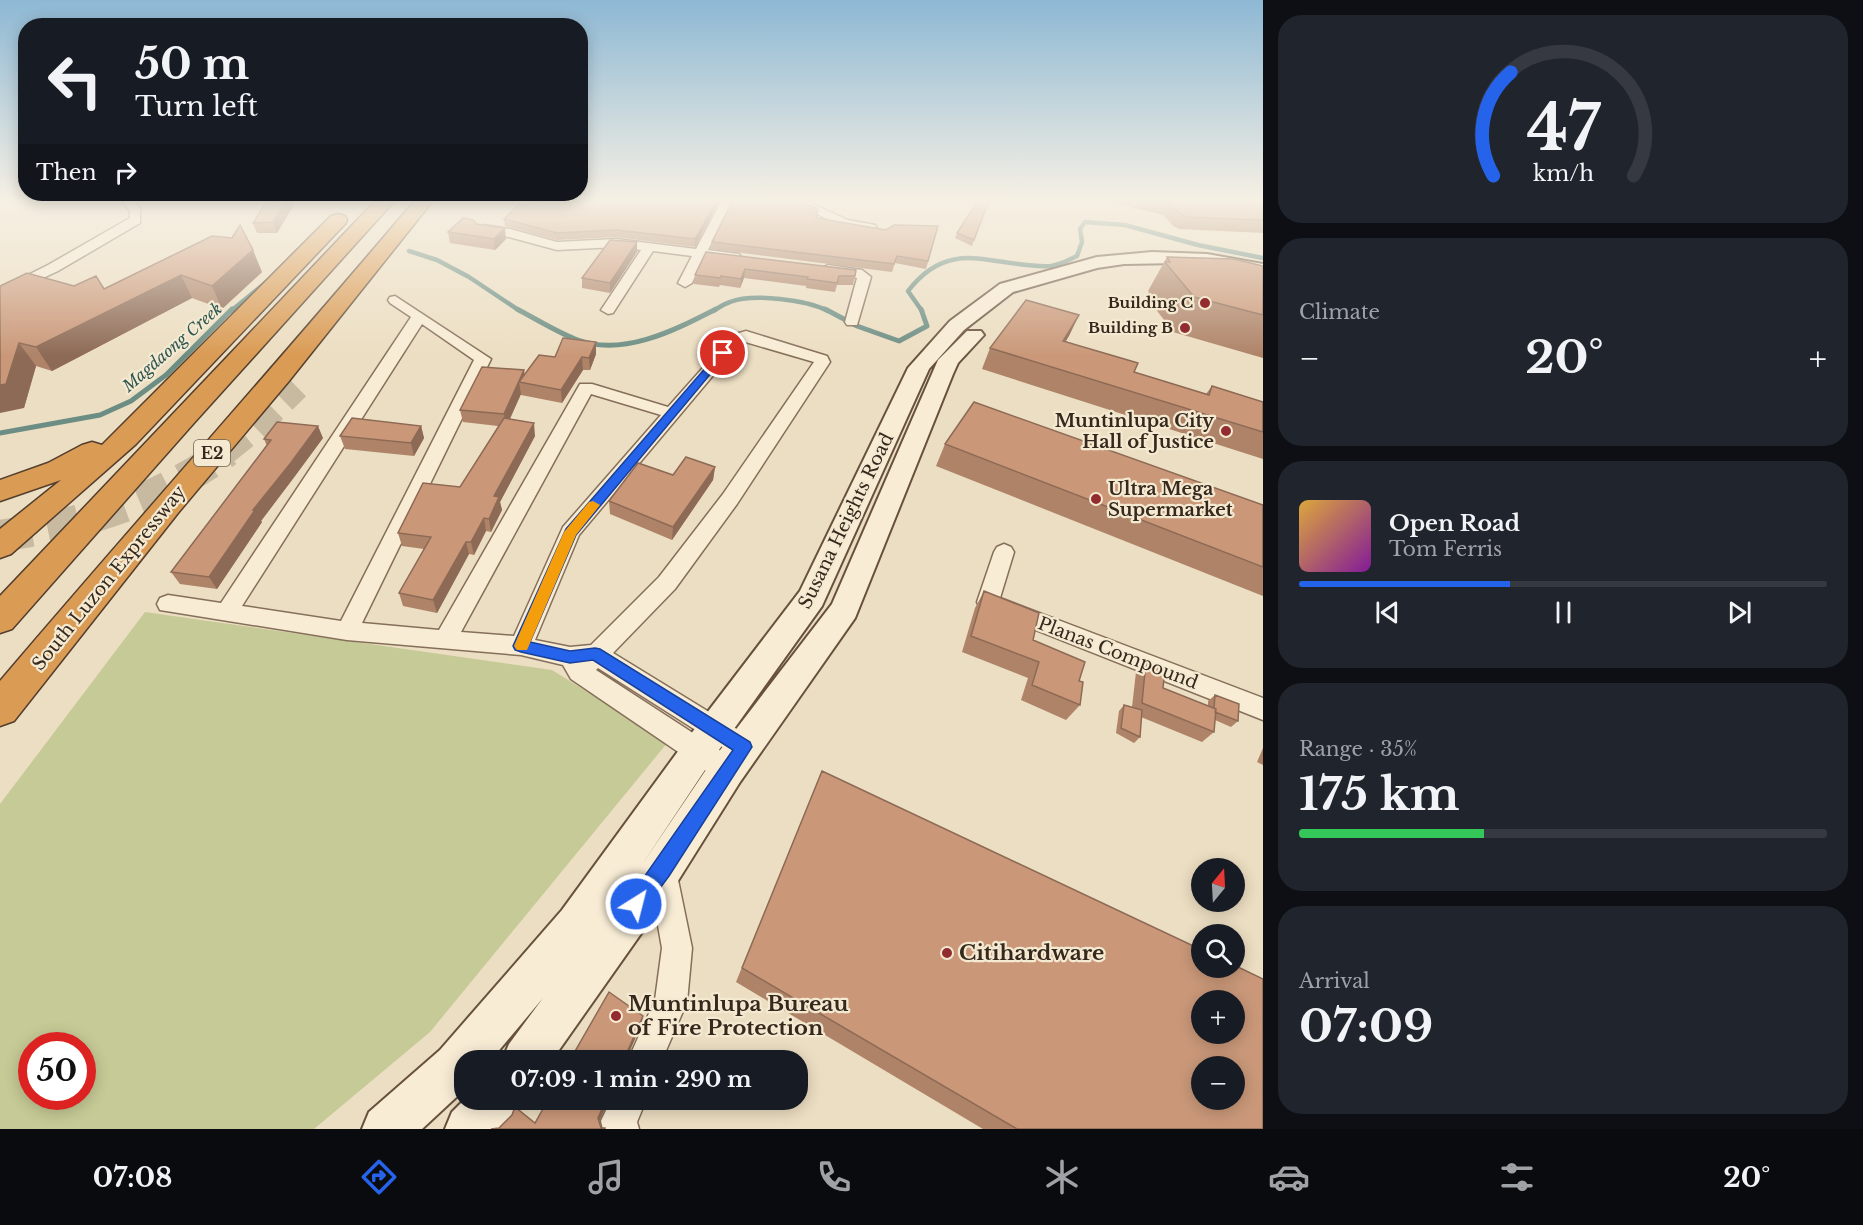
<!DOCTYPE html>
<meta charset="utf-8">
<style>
body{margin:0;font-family:"Libre Baskerville",serif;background:#20242c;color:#f1f3f6;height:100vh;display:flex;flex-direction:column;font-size:22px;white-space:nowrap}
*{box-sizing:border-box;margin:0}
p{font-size:20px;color:#9ea1a6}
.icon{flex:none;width:33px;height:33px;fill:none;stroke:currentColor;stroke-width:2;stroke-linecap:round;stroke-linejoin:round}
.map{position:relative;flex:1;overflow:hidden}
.drawer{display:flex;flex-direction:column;gap:15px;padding:15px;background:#0d0f14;width:600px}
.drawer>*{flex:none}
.top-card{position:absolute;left:18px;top:18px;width:570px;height:183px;border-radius:24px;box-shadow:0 3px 15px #0003;background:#171b24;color:#f1f3f6;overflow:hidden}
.needle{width:39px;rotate:18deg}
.tools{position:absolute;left:1191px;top:858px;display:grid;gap:12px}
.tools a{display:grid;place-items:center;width:54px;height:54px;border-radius:50%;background:#171b24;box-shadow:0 3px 15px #0003;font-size:30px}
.speed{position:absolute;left:18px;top:1032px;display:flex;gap:12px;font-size:30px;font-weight:700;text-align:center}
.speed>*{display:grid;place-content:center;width:78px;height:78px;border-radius:50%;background:#171b24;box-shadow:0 3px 15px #0003;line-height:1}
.speed .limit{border:9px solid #d22;background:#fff;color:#111}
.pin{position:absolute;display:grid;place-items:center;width:51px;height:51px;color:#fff;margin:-26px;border:3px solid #fff;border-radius:50%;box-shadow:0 2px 6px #0007}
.me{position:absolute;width:66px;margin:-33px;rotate:36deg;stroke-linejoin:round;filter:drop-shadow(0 0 4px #0008)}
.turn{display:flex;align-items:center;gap:21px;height:126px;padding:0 18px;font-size:27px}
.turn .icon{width:78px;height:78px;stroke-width:2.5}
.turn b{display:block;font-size:42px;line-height:51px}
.then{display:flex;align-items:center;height:57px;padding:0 18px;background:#0003;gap:12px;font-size:22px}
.big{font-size:45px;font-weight:700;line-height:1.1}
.drawer .widget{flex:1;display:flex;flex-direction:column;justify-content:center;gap:9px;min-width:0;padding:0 21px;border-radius:24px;background:#20242c}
.drawer .dial{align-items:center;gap:0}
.dial svg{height:156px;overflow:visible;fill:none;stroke:#363941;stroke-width:7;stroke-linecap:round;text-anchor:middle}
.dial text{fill:#f1f3f6;stroke:none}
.song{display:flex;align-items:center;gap:18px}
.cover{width:72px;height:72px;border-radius:9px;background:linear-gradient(135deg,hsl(40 70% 55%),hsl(290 70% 35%))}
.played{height:6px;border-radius:3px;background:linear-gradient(90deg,#2563eb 40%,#363941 40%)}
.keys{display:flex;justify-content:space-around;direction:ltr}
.heat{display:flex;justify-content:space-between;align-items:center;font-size:33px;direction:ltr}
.charge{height:9px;border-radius:4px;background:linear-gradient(90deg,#34c759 35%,#363941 0)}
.trip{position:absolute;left:454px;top:1050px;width:354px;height:60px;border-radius:24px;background:#171b24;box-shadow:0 3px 15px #0003;font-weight:700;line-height:60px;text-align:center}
.tab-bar{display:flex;height:96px;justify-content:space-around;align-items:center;background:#090b0e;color:#9ea1a6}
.tab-bar .icon{width:42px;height:42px}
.tab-bar .selected{color:#2563eb}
.tab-bar b{font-size:27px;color:#f1f3f6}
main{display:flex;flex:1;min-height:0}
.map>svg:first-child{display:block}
.green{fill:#c6ca96;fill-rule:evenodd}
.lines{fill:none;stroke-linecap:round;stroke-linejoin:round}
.stream-far1{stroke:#6b8d83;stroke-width:4.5}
.stream{stroke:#6b8d83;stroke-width:5}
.highway-tunnel-far1{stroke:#c8baa1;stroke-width:26;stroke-dasharray:26 13;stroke-linecap:butt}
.highway-tunnel{stroke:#c8baa1;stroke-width:32;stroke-dasharray:32 16;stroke-linecap:butt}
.street-casing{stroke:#856f5a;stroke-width:3}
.secondary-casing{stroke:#67513d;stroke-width:4}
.highway-casing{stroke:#533e2e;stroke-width:3}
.street{fill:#f8ecd5;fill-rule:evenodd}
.secondary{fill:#f8ecd5;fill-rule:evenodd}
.highway{fill:#da9b54;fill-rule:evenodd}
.wall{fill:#ae8368}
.shaded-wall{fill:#8d6a55}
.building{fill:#ca9879;stroke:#8d6a55;stroke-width:1.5;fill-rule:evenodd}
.route{fill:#2563eb;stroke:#184099;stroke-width:1.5}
.slow{fill:#f59e0b}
.poi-dot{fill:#932c30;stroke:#f4e9d1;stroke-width:2}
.labels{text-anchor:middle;stroke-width:4.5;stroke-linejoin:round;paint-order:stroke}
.far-poi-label{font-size:15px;font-weight:bold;fill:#36281d;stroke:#f4e9d1;text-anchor:end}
.far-water-label{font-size:16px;font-style:italic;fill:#2d5551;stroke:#f4e9d1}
.shield{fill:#f4e9d1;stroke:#6f6253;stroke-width:1.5}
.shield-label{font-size:16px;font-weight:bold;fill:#36281d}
.poi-label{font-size:18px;font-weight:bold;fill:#36281d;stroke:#f4e9d1;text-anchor:end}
.street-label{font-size:18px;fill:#36281d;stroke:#f4e9d1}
.near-poi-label{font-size:21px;font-weight:bold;fill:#36281d;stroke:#f4e9d1;text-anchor:start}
</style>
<main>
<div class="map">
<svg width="1263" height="1129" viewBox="0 0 1263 1129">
<rect width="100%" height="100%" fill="#ecdec2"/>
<path class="green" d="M145 612 552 670 668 742 430 1032 314 1129H0V804ZM32 1046H82V1096H32Z"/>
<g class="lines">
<path class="stream-far1" d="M409 251 437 260 469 277 520 311
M231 311 270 279
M713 311C718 308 724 304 730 302 753 293 807 300 828 311
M922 311 908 291C952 234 994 269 1051 266 1060 265 1069 260 1077 256L1082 242 1080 229 1085 222 1125 225 1198 245 1263 258"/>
<path class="stream" d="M517 309C536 319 555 331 575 339 622 358 675 330 716 309
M825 309 857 326 899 341 927 326 921 309
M0 433 100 415 131 401 166 375 232 309"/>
<path class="highway-tunnel-far1" d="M225 452 254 429 297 387"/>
<path class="highway-tunnel" d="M0 536C87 523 155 503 227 451"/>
<defs>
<path id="street" d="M120 198H131L140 208V223L58 271 0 298V289L48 265 130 218V211Z
M723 198H734L708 250 739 254 741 257 739 260 704 257 692 283 685 287 678 283 692 256 653 251 613 313 608 314 601 310 641 250 616 247 557 250 509 237 479 232 477 229 483 225 510 229 557 242 616 239 696 249Z
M785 198H799L848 220 875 225 877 228 871 232 841 226Z
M828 265 862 270 871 277 857 325H847L845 322 857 278 823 272 821 269Z
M395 296 491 359 362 623 439 630 580 384H592L668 407 732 335 746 331 827 356 830 362 737 504 675 589 613 653 753 739 757 747 753 755 744 759 735 755 598 668 596 670 736 761 740 770 736 779 727 782 718 779 571 679 563 665 521 655 347 640 160 610 157 604 160 598 168 595 221 603 411 317 390 303 388 300 390 297ZM422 324 474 360 341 621 242 606ZM742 341 814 362 723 494 659 577 591 645 570 647 535 640 579 535ZM591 394 661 415 563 527 514 636 461 632Z
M1004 544 1011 547 1014 552 1000 598 1263 698V720L980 608 977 602 994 552 997 547Z
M662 856 672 860 676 870 692 948 687 1002 662 1060H628L655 1000 662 948 648 870 652 860Z
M611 1100H646L637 1122 639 1129H603L601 1121Z"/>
<path id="secondary" d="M1152 252 1207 254 1263 264V274L1179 263 1124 264 1097 268 1013 292 964 330 929 369 822 606 711 761 643 863 714 758 832 604 938 360 967 331H981L984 335 958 363 953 374 855 618 740 782 676 884 552 1060H502L509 1044 543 998 491 1060H465V1089L422 1129H362L369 1112 440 1050 562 910 687 739 800 591 908 368 950 321 1000 284 1097 257Z
M465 1099V1100H521L514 1117 502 1129H445L452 1112Z"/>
<path id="highway" d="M378 198H397L193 424 12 629 0 633V596Z
M417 198H435L289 381 178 513 14 721 0 726V681C138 519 280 360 417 198Z
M338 214 345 216 347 220 345 224 136 444 11 554 0 558V529L61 480 0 501V480L48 463 82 445 92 442 102 445 331 216Z"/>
</defs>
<use href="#street" class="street-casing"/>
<use href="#secondary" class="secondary-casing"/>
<use href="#highway" class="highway-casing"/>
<use href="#street" class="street"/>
<use href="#secondary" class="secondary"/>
<use href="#highway" class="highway"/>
</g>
<path class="wall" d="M269 198H298L277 233H257L253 223Z
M538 198H721L695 247 616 237 557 240 505 226 504 219 530 205Z
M796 198 795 204 817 218 886 230 938 226 926 269 895 263 892 272 711 249 712 242Z
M990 198 972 246 955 238 957 233Z
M1098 198H1263V233L1179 229 1173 226 1163 215 1098 199Z
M477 224 506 239 495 250 450 243 448 232Z
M212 236 262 272 222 309 192 298 52 371 36 366 24 408 0 286H74L104 289Z
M637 252 610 293 582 288V278Z
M706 252 856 270 853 285H837L835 292 806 288V286L744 278 740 288 720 285 719 287 694 284 695 275Z
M1167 257 1263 266V358L1173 332 1146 296 1149 292 1148 291Z
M1079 315 1066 341 1134 372 1206 394 1212 386 1263 402V459L982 369 990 348Z
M596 342V354L590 370H583L562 403 521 395V394L510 419 535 436 500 502 502 510 491 532 486 531 474 555 469 554 437 613 403 606 399 593 424 549 402 546 398 533 460 487 498 426 463 422 460 410 555 357Z
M421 426 424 438 414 456 345 449 340 436Z
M323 438 295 476 261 521 262 522 217 589 180 584 171 572 267 446 264 439Z
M945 444 1263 505V596L936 466Z
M715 467 713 480 672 540 610 514 609 501 673 475Z
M984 591 1033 640 1079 681 1080 705 1066 720 1021 700 1028 678 962 652 975 608Z
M1146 661 1163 688 1208 706V701L1215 695 1238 721 1231 727 1215 720 1214 732 1202 742 1141 717 1140 737 1134 743 1116 733 1119 711 1124 705 1132 707 1136 672Z
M1263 748V765L1257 762Z
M822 771 1263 1129H983L736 982Z"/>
<path class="shaded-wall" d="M288 198H298L277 233 273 222Z
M718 198H721L695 247V239Z
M505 228 506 239 495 250 494 239Z
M637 242V252L610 293V283Z
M253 250 262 272 222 309 212 286Z
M745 269 744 278 740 288 741 279Z
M181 275 192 298 52 371 36 347Z
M1079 315 1069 336 1053 361 1063 341Z
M596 342V354L590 370 589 358Z
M19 343 36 366 24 408 0 413V385Z
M582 357 583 370 562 403 561 390Z
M524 370 526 383 519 382 521 394 506 427 504 414Z
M534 423 535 436 500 502 502 510 491 532 489 519 494 496Z
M318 426 323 438 295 476 261 521 262 522 217 589 209 577 253 510Z
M421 426 424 438 414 456 411 443Z
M715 467 713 480 672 540 673 527Z
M484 518 486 531 474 555 471 542Z
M466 542 469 554 437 613 433 600Z
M643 1016 642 1023 626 1060V1055Z
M606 1100H609L599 1122 598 1118Z"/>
<path class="building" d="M269 198H288L273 222 253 223Z
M538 198H718L695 239 616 230 557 233 504 219 519 204 530 205Z
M734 198H796L794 203 809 205 818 209 816 218 886 230 894 225 938 226 928 261 897 256 894 264 712 242Z
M980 198H990L974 240 957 233Z
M1148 198H1263V220L1186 217 1180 214 1170 203Z
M463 218 473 220 477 224 505 228 494 239 448 232Z
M240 225 253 250 212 286 181 275 36 347 19 343 6 384 0 385V286L27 273 74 286 96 276 104 289 212 236 232 238Z
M610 240 637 242 610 283 582 278Z
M706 252 856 270 855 276H839L837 283 807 279 808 277 745 269 741 279 721 276 720 278 695 275Z
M1167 257 1234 259 1263 266V315L1194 297 1165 262H1170Z
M1026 300 1079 315 1063 341 1138 363 1134 372 1209 395 1212 386 1263 402V432L990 348Z
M563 338 596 342 589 358 582 357 561 390 519 382 539 355 555 357Z
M482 367 524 370 504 414 460 410Z
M974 402 1263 505V567L945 444Z
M352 418 421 426 411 443 340 436Z
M504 418 534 423 494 496 499 497 489 519 484 518 471 542H466L433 600 399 593 431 537 398 533 423 483 460 487Z
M277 422 318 426 290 464 253 510H255L209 577 171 572 271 440 264 439Z
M686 457 715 467 673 527 609 501 638 463 673 475Z
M984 591 1039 613 1033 640 1085 662 1079 681 1083 682 1080 705 1032 685 1039 662 971 636Z
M1146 661 1165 669 1163 688 1216 709 1214 732 1142 703Z
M1215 695 1239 704 1238 721 1215 712 1216 709 1214 708Z
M1124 705 1142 710 1140 737 1121 728Z
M822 771 1202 950V968H1234V965L1263 979V1129H1017L742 968ZM1202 1000H1234V1034H1202ZM1202 1066H1234V1100H1202Z
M609 992 643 1016 626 1055 641 1057 640 1060H570Z
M548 1100H606L598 1118 601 1128H605V1129H491L499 1128 512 1115 515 1107 535 1123Z"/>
<linearGradient id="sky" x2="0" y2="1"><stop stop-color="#8db8d4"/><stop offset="0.56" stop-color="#f6f0e4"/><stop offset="1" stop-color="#f6f0e4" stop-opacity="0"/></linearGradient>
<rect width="1263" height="356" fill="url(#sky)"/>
<path class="route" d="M720 351 728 353 576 535 530 642 570 651 595 648 600 649 750 742 752 747 669 876 643 911 636 914 630 911 627 904 630 897 733 750 593 660 570 663 521 652 515 650 513 646 566 529Z"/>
<path class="slow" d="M593 501 600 505 576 535 527 650H517L514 646 564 532 589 502Z"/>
<g class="poi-dot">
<circle cx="1205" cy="303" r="6"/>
<circle cx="1185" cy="328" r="6"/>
<circle cx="1226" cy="431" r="6"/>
<circle cx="1096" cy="499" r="6"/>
<circle cx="947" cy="953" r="6"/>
<circle cx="616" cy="1016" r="6"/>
</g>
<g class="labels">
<g class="far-poi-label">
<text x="1193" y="308">Building C</text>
<text x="1173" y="333">Building B</text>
</g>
<g class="far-water-label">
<text transform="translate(172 347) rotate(-41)" y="6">Magdaong Creek</text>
</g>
<rect class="shield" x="194" y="440" width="36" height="26" rx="4.5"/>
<g class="shield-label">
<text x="212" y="459">E2</text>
</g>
<g class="poi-label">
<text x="1214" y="427">Muntinlupa City<tspan x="1214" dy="21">Hall of Justice</tspan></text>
<text x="1108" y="495" text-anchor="start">Ultra Mega<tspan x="1108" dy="21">Supermarket</tspan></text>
</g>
<g class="street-label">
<text transform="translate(846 521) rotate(-64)" y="6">Susana Heights Road</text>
<text transform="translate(109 578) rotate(-51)" y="6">South Luzon Expressway</text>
<text transform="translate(1118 653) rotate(21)" y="6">Planas Compound</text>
</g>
<g class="near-poi-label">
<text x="959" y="960">Citihardware</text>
<text x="628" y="1011">Muntinlupa Bureau<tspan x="628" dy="24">of Fire Protection</tspan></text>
</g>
</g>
</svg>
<div class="tools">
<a><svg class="needle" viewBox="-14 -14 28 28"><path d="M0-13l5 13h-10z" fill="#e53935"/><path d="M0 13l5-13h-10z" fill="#9ea1a6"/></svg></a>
<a><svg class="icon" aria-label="search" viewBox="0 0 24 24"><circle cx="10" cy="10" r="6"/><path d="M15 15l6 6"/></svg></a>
<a>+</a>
<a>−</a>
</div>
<div class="speed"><div class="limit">50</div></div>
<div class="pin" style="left:723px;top:353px;background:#d93025"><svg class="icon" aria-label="arrive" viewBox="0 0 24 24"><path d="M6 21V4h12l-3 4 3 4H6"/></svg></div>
<svg class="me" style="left:636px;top:904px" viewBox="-20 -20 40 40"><circle r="17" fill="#2563eb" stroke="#fff" stroke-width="3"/><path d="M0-11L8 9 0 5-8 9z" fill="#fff"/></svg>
<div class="trip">07:09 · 1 min · 290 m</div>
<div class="top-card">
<div class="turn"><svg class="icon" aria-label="left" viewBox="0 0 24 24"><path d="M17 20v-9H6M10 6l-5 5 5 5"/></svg><div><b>50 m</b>Turn left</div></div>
<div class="then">Then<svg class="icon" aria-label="right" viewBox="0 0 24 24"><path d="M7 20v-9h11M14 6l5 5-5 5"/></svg></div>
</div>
</div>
<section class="drawer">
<div class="widget dial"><svg viewBox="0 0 100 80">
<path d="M14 69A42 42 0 1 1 86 69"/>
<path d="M14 69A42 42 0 0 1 23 16" stroke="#2563eb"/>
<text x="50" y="56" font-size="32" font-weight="700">47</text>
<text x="50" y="72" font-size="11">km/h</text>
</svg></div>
<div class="widget"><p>Climate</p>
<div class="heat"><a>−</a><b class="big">20°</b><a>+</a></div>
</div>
<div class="widget">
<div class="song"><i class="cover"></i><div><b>Open Road</b><p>Tom Ferris</p></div></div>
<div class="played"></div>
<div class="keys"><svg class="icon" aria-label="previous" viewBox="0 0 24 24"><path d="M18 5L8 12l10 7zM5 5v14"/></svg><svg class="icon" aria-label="pause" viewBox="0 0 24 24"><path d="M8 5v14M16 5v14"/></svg><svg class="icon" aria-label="next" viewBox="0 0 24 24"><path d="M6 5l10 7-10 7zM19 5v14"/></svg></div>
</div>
<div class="widget"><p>Range · 35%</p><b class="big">175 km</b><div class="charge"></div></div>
<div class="widget"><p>Arrival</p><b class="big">07:09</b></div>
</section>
</main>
<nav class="tab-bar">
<b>07:08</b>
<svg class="icon selected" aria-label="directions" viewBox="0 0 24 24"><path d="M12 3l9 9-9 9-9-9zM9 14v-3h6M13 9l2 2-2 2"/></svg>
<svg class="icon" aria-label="music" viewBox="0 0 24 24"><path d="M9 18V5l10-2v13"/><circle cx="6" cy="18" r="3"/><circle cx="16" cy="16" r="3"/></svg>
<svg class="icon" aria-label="phone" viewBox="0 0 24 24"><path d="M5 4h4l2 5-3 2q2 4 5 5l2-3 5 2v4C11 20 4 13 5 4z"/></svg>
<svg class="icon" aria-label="climate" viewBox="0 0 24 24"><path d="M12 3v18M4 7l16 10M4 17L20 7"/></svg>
<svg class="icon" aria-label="car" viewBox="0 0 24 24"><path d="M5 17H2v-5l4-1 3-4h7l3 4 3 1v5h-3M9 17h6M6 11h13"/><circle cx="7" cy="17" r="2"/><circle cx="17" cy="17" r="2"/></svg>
<svg class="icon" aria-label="filters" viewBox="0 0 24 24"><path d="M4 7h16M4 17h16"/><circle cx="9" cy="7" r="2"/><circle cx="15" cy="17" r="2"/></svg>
<b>20°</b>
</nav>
